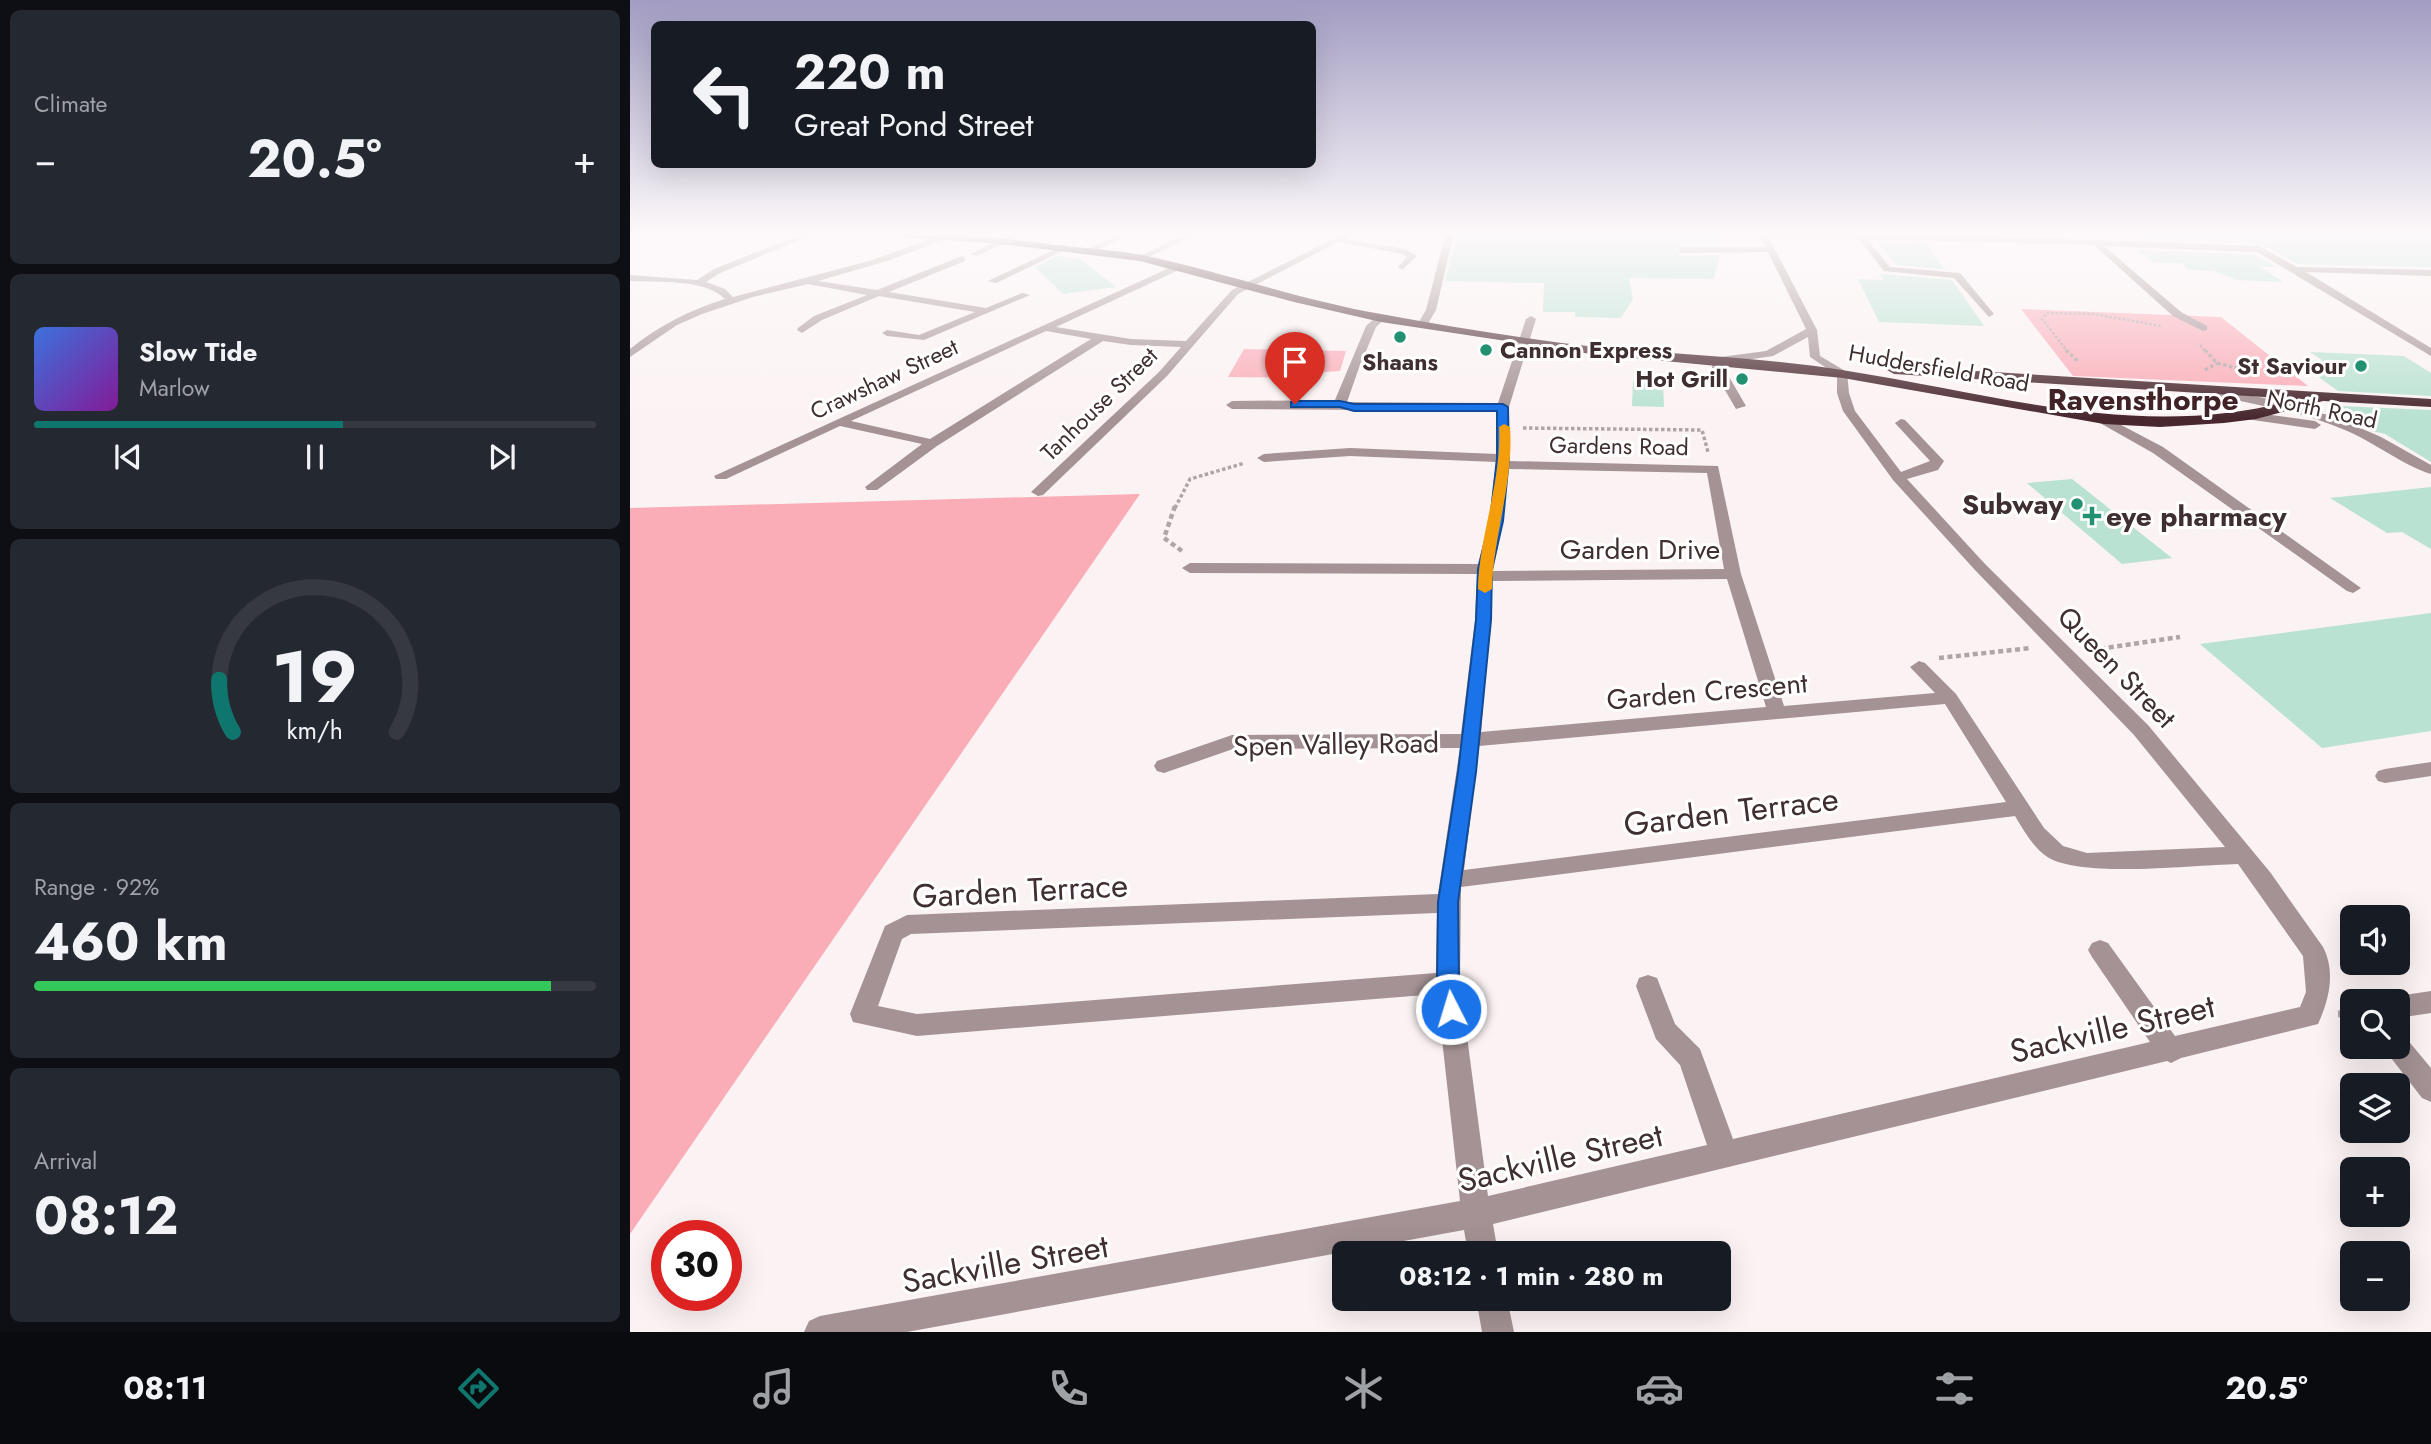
<!DOCTYPE html>
<meta charset="utf-8">
<style>
body{margin:0;font-family:Jost,sans-serif;background:#242831;color:#f1f3f6;height:100vh;display:flex;flex-direction:column;font-size:26px;white-space:nowrap}
*{box-sizing:border-box;margin:0}
p{font-size:23px;color:#9ea1a6}
.icon{flex:none;width:38px;height:38px;fill:none;stroke:currentColor;stroke-width:2;stroke-linecap:round;stroke-linejoin:round}
.map{position:relative;flex:1;overflow:hidden}
.sheet{display:flex;flex-direction:column;gap:10px;padding:10px;background:#0d0f14;width:630px}
.sheet>*{flex:none}
.hud{position:absolute;left:21px;top:21px;width:665px;height:147px;border-radius:10px;box-shadow:0 7px 28px #0002;background:#171b24;color:#f1f3f6;overflow:hidden}
.buttons{position:absolute;left:1710px;top:905px;display:grid;gap:14px}
.buttons a{display:grid;place-items:center;width:70px;height:70px;border-radius:10px;background:#171b24;box-shadow:0 7px 28px #0002;font-size:35px}
.speed{position:absolute;left:21px;top:1220px;display:flex;gap:14px;font-size:35px;font-weight:700;text-align:center}
.speed>*{display:grid;place-content:center;width:91px;height:91px;border-radius:50%;background:#171b24;box-shadow:0 7px 28px #0002;line-height:1}
.speed .limit{border:10px solid #d22;background:#fff;color:#111}
.pin{position:absolute;display:grid;place-items:center;width:60px;height:60px;color:#fff;margin:-72px -30px;border-radius:50% 50% 50% 0;rotate:-45deg;box-shadow:0 0 7px #0007}
.pin .icon{rotate:45deg}
.me{position:absolute;width:77px;margin:-38px;rotate:355deg;stroke-linejoin:round;filter:drop-shadow(0 0 5px #0008)}
.turn{display:flex;align-items:center;gap:24px;height:147px;padding:0 28px;font-size:32px}
.turn .icon{width:91px;height:91px;stroke-width:2.5}
.turn b{display:block;font-size:49px;line-height:60px}
.big{font-size:52px;font-weight:700;line-height:1.1}
.sheet .widget{flex:1;display:flex;flex-direction:column;justify-content:center;gap:10px;min-width:0;padding:0 24px;border-radius:10px;background:#242831}
.sheet .dial{align-items:center;gap:0}
.dial svg{height:182px;overflow:visible;fill:none;stroke:#363941;stroke-width:7;stroke-linecap:round;text-anchor:middle}
.dial text{fill:#f1f3f6;stroke:none}
.song{display:flex;align-items:center;gap:21px}
.cover{width:84px;height:84px;border-radius:10px;background:linear-gradient(135deg,hsl(220 70% 55%),hsl(290 70% 35%))}
.played{height:7px;border-radius:4px;background:linear-gradient(90deg,#0f766e 55%,#363941 55%)}
.keys{display:flex;justify-content:space-around;direction:ltr}
.heat{display:flex;justify-content:space-between;align-items:center;font-size:38px;direction:ltr}
.charge{height:10px;border-radius:5px;background:linear-gradient(90deg,#34c759 92%,#363941 0)}
.trip{position:absolute;left:702px;top:1241px;width:399px;height:70px;border-radius:10px;background:#171b24;box-shadow:0 7px 28px #0002;font-weight:700;line-height:70px;text-align:center}
.tabs{display:flex;height:112px;justify-content:space-around;align-items:center;background:#090b0e;color:#9ea1a6}
.tabs .icon{width:49px;height:49px}
.tabs .on{color:#0f766e}
.tabs b{font-size:32px;color:#f1f3f6}
main{display:flex;flex:1;min-height:0}
.map>svg:first-child{display:block}
.green{fill:#faacb7}
.building{fill:#b9e2d2}
.lines{fill:none;stroke-linecap:round;stroke-linejoin:round}
.path-far3{stroke:#b0a5a6;stroke-width:2.5;stroke-dasharray:2.5 2;stroke-linecap:butt}
.path-far2{stroke:#b0a5a6;stroke-width:3.5;stroke-dasharray:3.5 2.5;stroke-linecap:butt}
.path-far1{stroke:#b0a5a6;stroke-width:4.5;stroke-dasharray:5 3.5;stroke-linecap:butt}
.path{stroke:#b0a5a6;stroke-width:7;stroke-dasharray:9 5;stroke-linecap:butt}
.minor{fill:#a49294;fill-rule:evenodd}
.highway{fill:#48282e;fill-rule:evenodd}
.route{fill:#1a73e8;stroke:#114b97;stroke-width:2}
.slow{fill:#f59e0b}
.poi-dot{fill:#219172;stroke:#fff;stroke-width:2.5}
.labels{text-anchor:middle;stroke-width:6;stroke-linejoin:round;paint-order:stroke}
.far-poi-label{font-size:23px;font-weight:bold;fill:#3f2f31;stroke:#fff;text-anchor:end}
.far-street-label{font-size:23px;fill:#3f2f31;stroke:#fff}
.poi-label{font-size:28px;font-weight:bold;fill:#3f2f31;stroke:#fff;text-anchor:end}
.street-label{font-size:28px;fill:#3f2f31;stroke:#fff}
.far-district-label{font-size:30px;font-weight:bold;fill:#412227;stroke:#fff}
.near-street-label{font-size:33px;fill:#3f2f31;stroke:#fff}
</style>
<main>
<section class="sheet">
<div class="widget"><p>Climate</p>
<div class="heat"><a>−</a><b class="big">20.5°</b><a>+</a></div>
</div>
<div class="widget">
<div class="song"><i class="cover"></i><div><b>Slow Tide</b><p>Marlow</p></div></div>
<div class="played"></div>
<div class="keys"><svg class="icon" aria-label="previous" viewBox="0 0 24 24"><path d="M18 5L8 12l10 7zM5 5v14"/></svg><svg class="icon" aria-label="pause" viewBox="0 0 24 24"><path d="M8 5v14M16 5v14"/></svg><svg class="icon" aria-label="next" viewBox="0 0 24 24"><path d="M6 5l10 7-10 7zM19 5v14"/></svg></div>
</div>
<div class="widget dial"><svg viewBox="0 0 100 80">
<path d="M14 69A42 42 0 1 1 86 69"/>
<path d="M14 69A42 42 0 0 1 8 46" stroke="#0f766e"/>
<text x="50" y="56" font-size="32" font-weight="700">19</text>
<text x="50" y="72" font-size="11">km/h</text>
</svg></div>
<div class="widget"><p>Range · 92%</p><b class="big">460 km</b><div class="charge"></div></div>
<div class="widget"><p>Arrival</p><b class="big">08:12</b></div>
</section>
<div class="map">
<svg width="1801" height="1332" viewBox="0 0 1801 1332">
<rect width="100%" height="100%" fill="#fbf2f3"/>
<path class="green" d="M1391 309 1591 317 1678 386 1443 376Z
M614 349 716 351 710 371 695 372 686 378 598 377Z
M510 494 0 1234V508Z"/>
<path class="building" d="M828 232H1096L1093 244H1052L1045 250 1052 256 1090 255 1084 279 999 278 1003 299 991 318 945 317V312H913L914 283 815 281Z
M1487 232H1801V267L1668 264 1629 243 1495 238Z
M1248 242 1295 243 1314 269 1266 265Z
M1509 250 1626 255 1646 267H1631L1653 282 1607 280 1584 271 1559 270 1551 263H1525Z
M427 256 450 259 486 287 433 294 405 267Z
M1250 274 1322 280 1354 326 1249 322 1228 279 1253 280Z
M1680 352 1774 356 1801 373V396L1708 391 1665 360H1692Z
M1003 381 1033 382 1034 407 1002 406Z
M1710 406 1801 410V462L1755 434 1743 431Z
M1442 479 1542 558 1492 564 1397 483Z
M1801 487V549L1772 532 1757 533 1700 498Z
M1801 613V731L1692 748 1570 644Z"/>
<g class="lines">
<path class="path-far3" d="M1570 345 1576 352
M1438 352 1412 319 1417 313 1464 314 1531 326"/>
<path class="path-far2" d="M1436 350 1449 362
M1575 350 1587 363 1622 372
M1575 370 1587 363
M893 428 1072 430 1078 452
M545 508 560 479 615 463"/>
<path class="path-far1" d="M545 506 534 538 552 551
M1462 650 1550 637
M1309 658 1401 648"/>
<path class="path" d="M1708 1014 1722 1013"/>
<path class="minor" d="M387 232H397L347 256 340 254Z
M494 232H504L461 253 454 251Z
M560 232H570L513 260 506 258Z
M717 232H727L716 239 775 249 787 256 772 270 768 267 777 257 773 254 708 242 608 294 537 376 413 495 408 496 401 492 529 372 551 347 501 345 473 341 307 446 247 490H237L235 487 292 444 210 426 96 479H86L84 476 548 264 552 267 551 269 426 327 501 339 556 341 602 290ZM416 331 461 339 300 439 221 421Z
M816 232H824L806 310 796 327H788L787 325 796 310Z
M1128 232 1361 236 1629 246 1667 267 1801 270V276L1676 272 1801 348V356L1627 252 1474 246 1551 312 1577 326V330L1573 331 1543 316 1464 245 1237 239 1260 267 1330 273 1364 314 1359 317 1324 278 1254 271 1229 239 1139 238 1187 330 1190 356 1217 372 1219 393 1225 411 1271 472 1300 461 1265 423 1271 419 1275 420 1314 461 1308 470 1277 479 1355 564 1518 725 1640 872 1693 947C1706 972 1699 1000 1688 1024L1551 1058 1541 1063 1537 1061 863 1224 868 1253H838L834 1230 277 1332H174L179 1321 190 1316 830 1201 807 994 287 1036 223 1022 220 1014 255 926 277 915 808 894 830 748 603 749 534 773 527 771 524 766 527 761 602 735 831 734 845 620 847 574 560 573 552 568 560 563 848 564 859 521 866 462 720 456 634 462 627 458 634 454 720 448 867 454V411L602 409 596 405 602 401 705 400 736 326 747 316 756 318 746 327 734 356 797 359 802 362 797 365 731 362 717 402 868 403 896 319 901 316 906 319 879 407V461L1088 466 1111 574 1154 706 1305 693 1280 667 1289 661 1295 663 1326 694 1414 828 1433 846 1457 853 1595 847 1504 735 1345 570 1263 480 1213 411 1207 393V375L1180 357 1178 337 1143 356 1094 363V368L1116 406 1106 409 1082 368 1083 358 1136 351 1176 329 1138 252 1052 253 1048 250 1052 247H1135ZM878 469 1077 473 1094 569 863 571 873 521ZM1097 579 1136 707 851 732 862 581ZM1315 704 1376 802 834 870 849 746ZM1385 816C1394 831 1404 849 1419 858 1455 878 1563 865 1608 864L1673 956 1676 992 1670 1007 1545 1036 1478 943 1470 940 1462 943 1458 950 1462 957 1520 1042 1103 1139 1070 1049 1045 1024 1027 978 1018 975 1009 978 1006 986 1026 1039 1050 1065 1077 1145 858 1196 830 983 831 887ZM807 913 806 973 287 1014 248 1006 272 939 281 934Z
M172 234 179 236 90 273 76 282 95 289 103 297 239 261 315 234 318 238 260 260 188 281 247 290 332 256 335 257V261L259 292 356 308 392 293 400 295 294 340 257 336 252 333 257 330 289 335 345 312 249 296 192 320 172 333 167 330 168 328 184 316 237 295 178 284 123 297 72 314 47 325 0 357V349C28 326 60 310 95 299 74 278 29 283 0 281V275L67 280 84 269Z
M432 246 439 248 366 283 358 281Z
M1578 388 1640 399 1705 417 1751 437 1801 465V474C1776 467 1742 441 1715 430 1669 410 1622 405 1574 393L1572 391Z
M1620 412 1685 421 1691 425 1685 429 1616 419 1614 416Z
M1474 416 1533 447 1731 588 1723 593 1717 591 1523 453 1470 423V417Z
M1801 762V776L1755 783 1748 781 1745 776 1748 771 1755 769Z
M1801 991V1013L1768 1018V1001H1758L1768 996Z
M1768 1034 1776 1038 1801 1068V1102L1792 1098 1758 1054 1754 1046H1768Z
M846 1298H877L884 1332H852Z"/>
<path class="highway" d="M246 232C306 230 367 237 426 245 455 248 484 250 512 255 593 272 670 300 751 314 822 327 894 339 966 347 1049 355 1135 357 1218 371 1371 395 1513 442 1667 399L1264 374 1257 370 1264 366 1801 399V407L1693 401 1626 419 1594 423 1530 427 1474 424 1213 378 961 354 751 322 664 302 510 261 371 244 251 235Z"/>
</g>
<linearGradient id="sky" x2="0" y2="1"><stop stop-color="#a29cc2"/><stop offset="0.56" stop-color="#fdf9fa"/><stop offset="1" stop-color="#fdf9fa" stop-opacity="0"/></linearGradient>
<rect width="1801" height="418" fill="url(#sky)"/>
<path class="route" d="M665 401H710L724 404H873L878 407 879 458 873 521 862 569 861 620 846 772 828 902 829 983 832 1009 829 1016 821 1019 813 1016 807 983 808 902 828 772 846 620 848 569 860 521 867 458V411H724L710 407H661V402Z"/>
<path class="slow" d="M874 424 880 427C884 482 863 536 862 589L855 593 848 589C849 535 872 482 869 427Z"/>
<g class="poi-dot">
<circle cx="770" cy="337" r="7"/>
<circle cx="856" cy="350" r="7"/>
<circle cx="1731" cy="366" r="7"/>
<circle cx="1112" cy="379" r="7"/>
<circle cx="1447" cy="504" r="7"/>
<path d="M1458.5 505.5h7v7h7v7h-7v7h-7v-7h-7v-7h7z"/>
</g>
<g class="labels">
<g class="far-poi-label">
<text x="870" y="358" text-anchor="start">Cannon Express</text>
<text x="770" y="370" text-anchor="middle">Shaans</text>
<text x="1717" y="374">St Saviour</text>
<text x="1098" y="387">Hot Grill</text>
</g>
<g class="far-street-label">
<text transform="translate(1309 368) rotate(10)" y="8">Huddersfield Road</text>
<text transform="translate(254 379) rotate(-25)" y="8">Crawshaw Street</text>
<text transform="translate(469 404) rotate(-44)" y="8">Tanhouse Street</text>
<text transform="translate(1692 409) rotate(12)" y="8">North Road</text>
<text transform="translate(989 446) rotate(1)" y="8">Gardens Road</text>
</g>
<g class="poi-label">
<text x="1433" y="514">Subway</text>
<text x="1476" y="526" text-anchor="start">eye pharmacy</text>
</g>
<g class="street-label">
<text x="1010" y="559">Garden Drive</text>
<text transform="translate(1487 667) rotate(46)" y="10">Queen Street</text>
<text transform="translate(1077 691) rotate(-5)" y="10">Garden Crescent</text>
<text transform="translate(706 744) rotate(-1)" y="10">Spen Valley Road</text>
</g>
<g class="far-district-label">
<text x="1513" y="410">Ravensthorpe</text>
</g>
<g class="near-street-label">
<text transform="translate(1101 811) rotate(-7)" y="12">Garden Terrace</text>
<text transform="translate(390 890) rotate(-3)" y="12">Garden Terrace</text>
<text transform="translate(1482 1028) rotate(-13)" y="12">Sackville Street</text>
<text transform="translate(930 1157) rotate(-13)" y="12">Sackville Street</text>
<text transform="translate(375 1263) rotate(-10)" y="12">Sackville Street</text>
</g>
</g>
</svg>
<div class="buttons">
<a><svg class="icon" aria-label="sound" viewBox="0 0 24 24"><path d="M4 9h4l5-4v14l-5-4H4zM17 9q2 3 0 6"/></svg></a>
<a><svg class="icon" aria-label="search" viewBox="0 0 24 24"><circle cx="10" cy="10" r="6"/><path d="M15 15l6 6"/></svg></a>
<a><svg class="icon" aria-label="layers" viewBox="0 0 24 24"><path d="M12 4l9 5-9 5-9-5zM3 14l9 5 9-5"/></svg></a>
<a>+</a>
<a>−</a>
</div>
<div class="speed"><div class="limit">30</div></div>
<div class="pin" style="left:665px;top:404px;background:#d93025"><svg class="icon" aria-label="arrive" viewBox="0 0 24 24"><path d="M6 21V4h12l-3 4 3 4H6"/></svg></div>
<svg class="me" style="left:821px;top:1009px" viewBox="-20 -20 40 40"><circle r="17" fill="#1a73e8" stroke="#fff" stroke-width="3"/><path d="M0-11L8 9 0 5-8 9z" fill="#fff"/></svg>
<div class="trip">08:12 · 1 min · 280 m</div>
<div class="hud">
<div class="turn"><svg class="icon" aria-label="left" viewBox="0 0 24 24"><path d="M17 20v-9H6M10 6l-5 5 5 5"/></svg><div><b>220 m</b>Great Pond Street</div></div>
</div>
</div>
</main>
<nav class="tabs">
<b>08:11</b>
<svg class="icon on" aria-label="directions" viewBox="0 0 24 24"><path d="M12 3l9 9-9 9-9-9zM9 14v-3h6M13 9l2 2-2 2"/></svg>
<svg class="icon" aria-label="music" viewBox="0 0 24 24"><path d="M9 18V5l10-2v13"/><circle cx="6" cy="18" r="3"/><circle cx="16" cy="16" r="3"/></svg>
<svg class="icon" aria-label="phone" viewBox="0 0 24 24"><path d="M5 4h4l2 5-3 2q2 4 5 5l2-3 5 2v4C11 20 4 13 5 4z"/></svg>
<svg class="icon" aria-label="climate" viewBox="0 0 24 24"><path d="M12 3v18M4 7l16 10M4 17L20 7"/></svg>
<svg class="icon" aria-label="car" viewBox="0 0 24 24"><path d="M5 17H2v-5l4-1 3-4h7l3 4 3 1v5h-3M9 17h6M6 11h13"/><circle cx="7" cy="17" r="2"/><circle cx="17" cy="17" r="2"/></svg>
<svg class="icon" aria-label="filters" viewBox="0 0 24 24"><path d="M4 7h16M4 17h16"/><circle cx="9" cy="7" r="2"/><circle cx="15" cy="17" r="2"/></svg>
<b>20.5°</b>
</nav>
